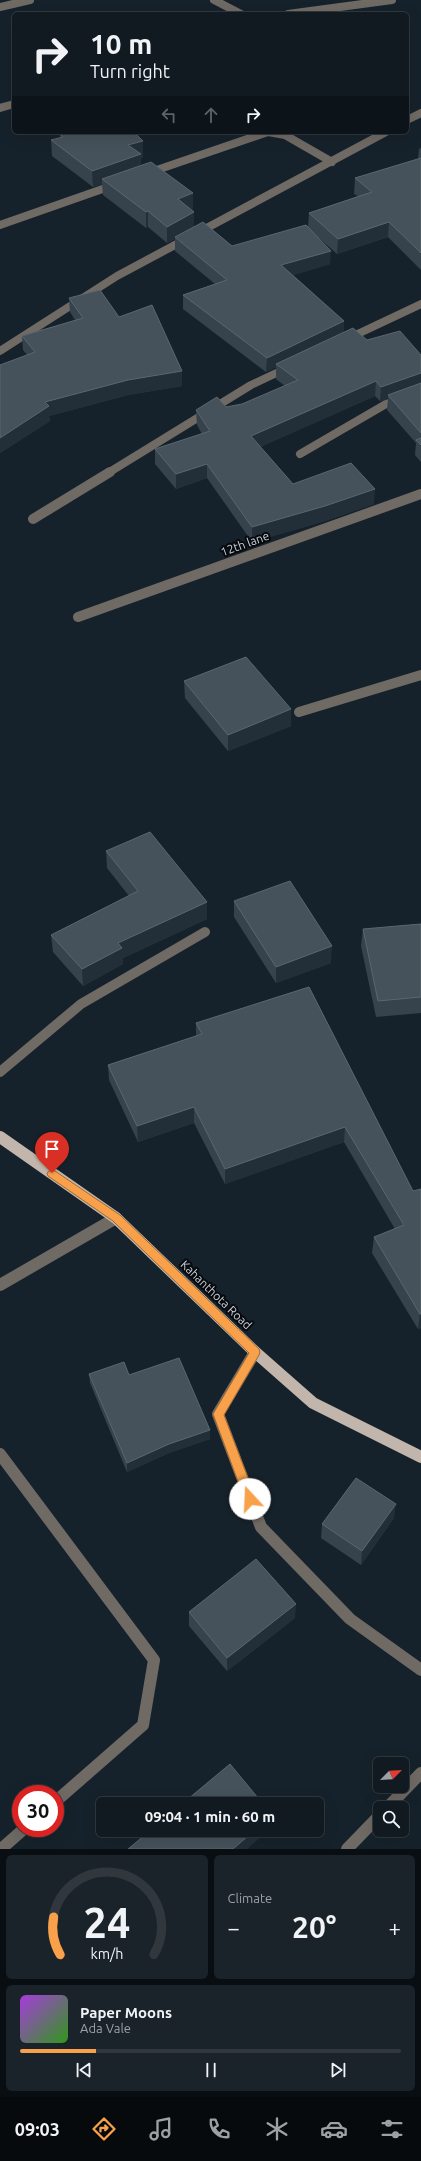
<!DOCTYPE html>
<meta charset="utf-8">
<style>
body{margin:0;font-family:Ubuntu,sans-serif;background:#192329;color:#f1f3f6;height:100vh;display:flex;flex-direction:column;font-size:15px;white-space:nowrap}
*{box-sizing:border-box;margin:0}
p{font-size:13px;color:#9ca1a5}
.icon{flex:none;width:22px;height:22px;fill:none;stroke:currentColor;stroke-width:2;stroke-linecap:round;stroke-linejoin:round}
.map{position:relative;height:1849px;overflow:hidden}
.details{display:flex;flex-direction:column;gap:6px;padding:6px;background:#090e12;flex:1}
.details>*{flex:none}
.banner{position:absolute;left:12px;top:12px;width:397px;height:122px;border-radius:6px;box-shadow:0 4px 16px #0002,0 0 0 1px #30383e;background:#101a20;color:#f1f3f6;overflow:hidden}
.needle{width:26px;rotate:66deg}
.controls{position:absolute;left:373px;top:1757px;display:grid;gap:8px}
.controls a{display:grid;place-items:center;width:36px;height:36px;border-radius:6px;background:#101a20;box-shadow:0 4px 16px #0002,0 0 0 1px #30383e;font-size:20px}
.speed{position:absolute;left:12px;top:1785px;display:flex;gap:8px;font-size:20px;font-weight:700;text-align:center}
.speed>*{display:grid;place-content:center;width:52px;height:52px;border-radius:50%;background:#101a20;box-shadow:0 4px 16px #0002,0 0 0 1px #30383e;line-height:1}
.speed .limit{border:6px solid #d22;background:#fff;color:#111}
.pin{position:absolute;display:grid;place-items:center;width:34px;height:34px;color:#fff;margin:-41px -17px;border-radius:50% 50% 50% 0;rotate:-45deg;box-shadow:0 0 4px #0007}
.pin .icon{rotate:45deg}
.me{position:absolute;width:44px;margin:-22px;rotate:340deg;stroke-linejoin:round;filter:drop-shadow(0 0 3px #0008)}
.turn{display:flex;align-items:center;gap:14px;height:84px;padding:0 12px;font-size:18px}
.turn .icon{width:52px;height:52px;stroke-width:2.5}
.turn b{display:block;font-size:28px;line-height:34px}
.lanes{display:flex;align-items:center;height:38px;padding:0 12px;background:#0003;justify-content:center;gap:20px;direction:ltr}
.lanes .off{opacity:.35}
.big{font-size:30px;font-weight:700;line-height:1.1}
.details .widget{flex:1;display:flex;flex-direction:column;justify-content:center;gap:6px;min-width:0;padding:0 14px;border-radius:6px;background:#192329}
.details .dial{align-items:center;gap:0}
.dial svg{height:104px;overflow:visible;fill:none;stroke:#30383e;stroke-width:7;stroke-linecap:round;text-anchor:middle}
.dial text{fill:#f1f3f6;stroke:none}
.song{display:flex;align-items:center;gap:12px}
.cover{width:48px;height:48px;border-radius:6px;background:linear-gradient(135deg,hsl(280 70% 55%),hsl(110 70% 35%))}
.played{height:4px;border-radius:2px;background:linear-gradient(90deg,#f8a14a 20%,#30383e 20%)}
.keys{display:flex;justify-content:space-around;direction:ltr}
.heat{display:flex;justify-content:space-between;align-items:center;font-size:22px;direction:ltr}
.details .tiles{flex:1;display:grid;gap:6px;grid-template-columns:1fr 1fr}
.widget:last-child{grid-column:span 2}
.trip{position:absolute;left:96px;top:1797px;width:228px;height:40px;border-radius:6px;background:#101a20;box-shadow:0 4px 16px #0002,0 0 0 1px #30383e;font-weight:700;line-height:40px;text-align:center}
.tabs{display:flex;height:64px;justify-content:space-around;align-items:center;background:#060a0d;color:#9ca1a5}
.tabs .icon{width:28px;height:28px}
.tabs .selected{color:#f8a14a}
.tabs b{font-size:18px;color:#f1f3f6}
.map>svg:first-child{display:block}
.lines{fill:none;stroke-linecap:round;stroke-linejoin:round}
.minor-far2{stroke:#706a65;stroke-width:8}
.minor-far1{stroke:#706a65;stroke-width:10}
.minor{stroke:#706a65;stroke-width:12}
.major{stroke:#c2b5ab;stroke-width:12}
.wall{fill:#36424c}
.shaded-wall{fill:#232f38}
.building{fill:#46525b;stroke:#5b666f}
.route{fill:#f8a14a;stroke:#a16930}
.labels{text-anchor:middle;stroke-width:4;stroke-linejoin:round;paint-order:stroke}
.street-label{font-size:12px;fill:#cbd3da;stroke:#060a0e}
</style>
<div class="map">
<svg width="421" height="1849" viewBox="0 0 421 1849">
<rect width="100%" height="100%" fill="#16222b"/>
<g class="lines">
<path class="minor-far2" d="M214 0 241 14
M0 7 30 0
M288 14 392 0
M0 108 14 104
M407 120 421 113
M148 173 268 132 285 135 332 162
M0 225 114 185
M347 339 421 304
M0 351 117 276 386 132
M300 454 386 404 421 392
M108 473 251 385 287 368"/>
<path class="minor-far1" d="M33 519 110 472
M78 617 421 494
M299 712 421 675
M0 1072 81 1004 205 932"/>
<path class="minor" d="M0 1285 116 1218
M255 1352 218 1414 261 1527 350 1619 421 1670
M0 1454 154 1660 143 1725 55 1802
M387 1808 421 1773
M1 1849 25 1828
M347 1849 380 1815"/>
<path class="major" d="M0 1137 116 1218 255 1352 313 1403 421 1457"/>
</g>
<path class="wall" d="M60 134 143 157 141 158V165L193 209 191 210 194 212V227L232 246 308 227 309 213 358 196 354 194 355 178 418 159 419 149 421 148V270L388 237 337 254 319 238 330 264 293 275 344 321V332L367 340 421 355V462L415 455 416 443 387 410 388 399 380 401 375 396 260 447 293 484 374 504 325 521 252 542 207 478 176 489 155 464V449L202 434 197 425 196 410 226 407 242 404 285 386 276 379V367L266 372 183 309V295L215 284 175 251V239L167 243 148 227 146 228 103 195 102 184 93 187 52 156 51 140 60 138Z
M69 298 119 317 182 386 128 395 49 416 50 421 0 453V365L27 355 23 350 22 336 75 320 70 312Z
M184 681 291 726 228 751 185 698Z
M106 851 207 902V919L123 958V964L83 986 53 952 51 935 129 896 107 868Z
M234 901 331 963 276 983 234 917Z
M421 924V1013L376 1017 361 946 363 929Z
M309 987 413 1191 421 1189V1328L418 1329 372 1253 374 1237 395 1229 344 1142 225 1184 194 1123 138 1142 109 1080 108 1065 196 1036V1023Z
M89 1374 129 1375 210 1439 169 1453 127 1472 90 1383Z
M394 1518 361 1565 321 1538 322 1524Z
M189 1612 295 1618 227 1671 189 1626Z"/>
<path class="shaded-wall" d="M143 141V157L141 158V170L102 179V184L93 187 92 171 128 145Z
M193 193V209L178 215V199Z
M148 211V227L146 228V212Z
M194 212V229L175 237V239L167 243V227Z
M389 222 388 237 337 254 338 239Z
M331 251 330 264 281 279V265Z
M344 321V335L276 364V367L266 372 267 358Z
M182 371V386L128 395 49 416 50 421 0 453V438L45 402 128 380Z
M421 373V387L388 395V399L380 401 381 387Z
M376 381 375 396 251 451V436Z
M207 464V478L176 489V474Z
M375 489 374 504 325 521 252 542V527Z
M291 709V726L228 751V735Z
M207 902V919L123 958V964L83 986 82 969 118 943Z
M332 946 331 963 276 983V967Z
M194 1107V1123L138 1142 137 1126Z
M345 1127 344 1142 225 1184V1169Z
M420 1314H421V1328L418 1329Z
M210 1430V1439L169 1453 127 1472V1463L169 1444Z
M396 1504 394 1518 361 1565 362 1551Z
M296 1604 295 1618 227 1671V1658Z
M255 1830H269L247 1849H233Z"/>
<path class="building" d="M67 132H134L143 141 128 145 141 154 92 171 51 140 63 137 60 134Z
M421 158V253L389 222 338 239 309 213 372 192 355 178Z
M151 162 193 193 178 199 194 212 167 227 148 211 146 212 102 179Z
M203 222 232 246 306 225 331 251 281 265 344 321 267 358 183 295 227 280 175 237Z
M100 290 119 317 152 305 182 371 128 380 45 402 49 406 0 438V365L35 352 22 336 83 318 69 298Z
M353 328 367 340 400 331 421 355V373L381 387 376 381 251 436 293 484 351 463 375 489 325 506 252 527 207 464 176 474 155 449 210 431 196 410 217 397 226 407 242 404 298 380 276 364Z
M421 383V433L388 395Z
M421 438V445L416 440Z
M246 657 291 709 228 735 184 681Z
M150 832 207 902 118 943 122 948 82 969 51 935 138 891 106 851Z
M290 881 332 946 276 967 234 901Z
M421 924V997L378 1001 363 929Z
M309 987 413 1191 421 1189V1314H420L374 1237 404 1225 345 1127 225 1169 194 1107 137 1126 108 1065 202 1034 196 1023Z
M179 1358 210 1430 169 1444 127 1463 89 1374 124 1362 129 1375Z
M356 1478 396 1504 362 1551 322 1524Z
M256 1559 296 1604 227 1658 189 1612Z
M230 1764 263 1804H182Z
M151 1830H255L233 1849H128Z"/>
<path class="route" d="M52 1169 120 1215 259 1349 260 1352 259 1355 224 1415 256 1499 254 1503H246L213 1414 249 1353 113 1221 48 1176 47 1173Z"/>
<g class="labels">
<g class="street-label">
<text transform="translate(245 544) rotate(-20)" y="4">12th lane</text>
<text transform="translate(216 1295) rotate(44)" y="4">Kahanthota Road</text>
</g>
</g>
</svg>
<div class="controls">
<a><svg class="needle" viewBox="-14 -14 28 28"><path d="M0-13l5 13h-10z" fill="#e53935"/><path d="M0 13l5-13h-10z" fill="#9ca1a5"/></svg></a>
<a><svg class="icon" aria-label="search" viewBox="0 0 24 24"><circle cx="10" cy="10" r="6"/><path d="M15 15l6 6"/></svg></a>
</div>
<div class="speed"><div class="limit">30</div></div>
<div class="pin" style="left:52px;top:1173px;background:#d93025"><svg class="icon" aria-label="arrive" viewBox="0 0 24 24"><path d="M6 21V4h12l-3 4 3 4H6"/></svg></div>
<svg class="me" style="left:250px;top:1499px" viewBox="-20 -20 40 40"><circle r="19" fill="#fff"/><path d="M0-13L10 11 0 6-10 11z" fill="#f8a14a"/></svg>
<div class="trip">09:04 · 1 min · 60 m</div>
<div class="banner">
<div class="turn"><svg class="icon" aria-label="right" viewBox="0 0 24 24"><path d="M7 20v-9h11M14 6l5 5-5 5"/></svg><div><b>10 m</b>Turn right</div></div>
<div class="lanes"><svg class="icon off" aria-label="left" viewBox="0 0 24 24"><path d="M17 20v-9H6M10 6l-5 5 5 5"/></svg><svg class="icon off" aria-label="ahead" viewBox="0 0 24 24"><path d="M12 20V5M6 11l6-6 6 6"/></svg><svg class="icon" aria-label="right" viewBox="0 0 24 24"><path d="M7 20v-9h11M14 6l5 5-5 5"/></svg></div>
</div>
</div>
<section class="details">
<div class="tiles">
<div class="widget dial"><svg viewBox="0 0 100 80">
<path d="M14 69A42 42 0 1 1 86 69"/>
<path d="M14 69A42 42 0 0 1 9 40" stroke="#f8a14a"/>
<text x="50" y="56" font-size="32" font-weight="700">24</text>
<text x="50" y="72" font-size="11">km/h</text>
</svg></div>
<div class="widget"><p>Climate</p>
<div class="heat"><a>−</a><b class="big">20°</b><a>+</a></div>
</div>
<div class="widget">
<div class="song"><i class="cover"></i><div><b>Paper Moons</b><p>Ada Vale</p></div></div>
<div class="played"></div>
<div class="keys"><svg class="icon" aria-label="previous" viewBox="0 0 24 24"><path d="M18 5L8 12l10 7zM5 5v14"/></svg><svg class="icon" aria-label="pause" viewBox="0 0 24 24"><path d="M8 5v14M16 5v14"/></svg><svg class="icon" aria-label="next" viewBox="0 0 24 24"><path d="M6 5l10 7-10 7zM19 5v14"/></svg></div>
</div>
</div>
</section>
<nav class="tabs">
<b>09:03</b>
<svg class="icon selected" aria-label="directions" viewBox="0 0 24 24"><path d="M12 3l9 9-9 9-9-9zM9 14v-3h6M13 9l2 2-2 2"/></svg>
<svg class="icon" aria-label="music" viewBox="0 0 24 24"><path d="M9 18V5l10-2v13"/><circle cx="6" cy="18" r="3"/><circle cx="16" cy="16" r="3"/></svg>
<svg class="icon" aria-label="phone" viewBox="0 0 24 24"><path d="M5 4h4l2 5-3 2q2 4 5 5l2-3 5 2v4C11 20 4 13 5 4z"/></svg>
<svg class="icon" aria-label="climate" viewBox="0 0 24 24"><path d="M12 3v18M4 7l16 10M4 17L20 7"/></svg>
<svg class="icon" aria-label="car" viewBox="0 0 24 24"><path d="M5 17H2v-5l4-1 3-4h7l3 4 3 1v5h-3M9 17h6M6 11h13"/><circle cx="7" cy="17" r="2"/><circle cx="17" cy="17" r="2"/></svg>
<svg class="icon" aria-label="filters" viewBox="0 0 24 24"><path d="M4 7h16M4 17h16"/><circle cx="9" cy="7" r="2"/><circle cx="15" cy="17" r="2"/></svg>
</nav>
